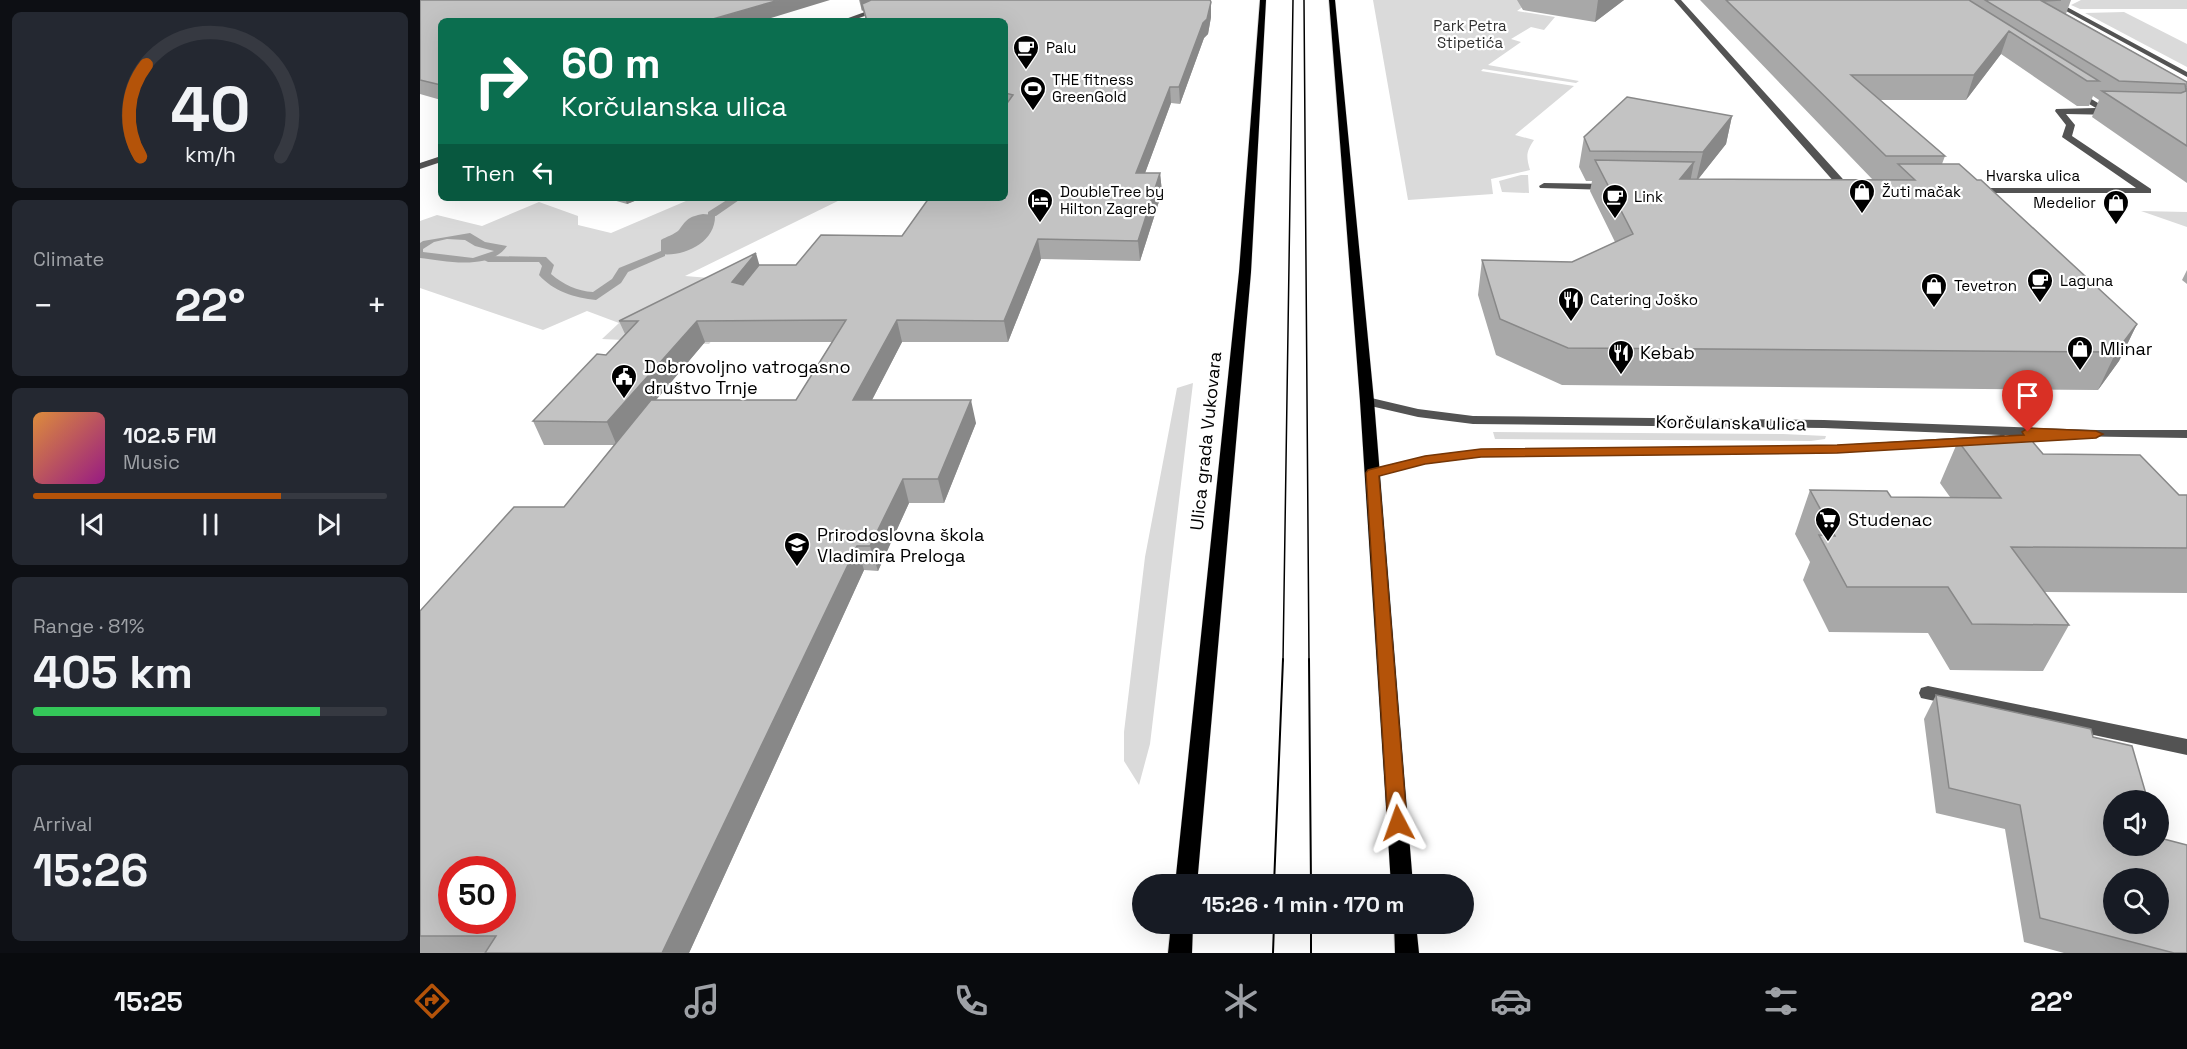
<!DOCTYPE html>
<meta charset="utf-8">
<style>
body{margin:0;font-family:"Space Grotesk",sans-serif;background:#242831;color:#f1f3f6;height:100vh;display:flex;flex-direction:column;font-size:22px;white-space:nowrap}
*{box-sizing:border-box;margin:0}
p{font-size:20px;color:#9ea1a6}
.icon{flex:none;width:33px;height:33px;fill:none;stroke:currentColor;stroke-width:2;stroke-linecap:round;stroke-linejoin:round}
.map{position:relative;flex:1;overflow:hidden}
.sheet{display:flex;flex-direction:column;gap:12px;padding:12px;background:#0d0f14;width:420px}
.sheet>*{flex:none}
.top-card{position:absolute;left:18px;top:18px;width:570px;height:183px;border-radius:9px;box-shadow:0 6px 24px #0002;background:#0b6e4f;color:#fff;overflow:hidden}
.buttons{position:absolute;left:1683px;top:790px;display:grid;gap:12px}
.buttons a{display:grid;place-items:center;width:66px;height:66px;border-radius:50%;background:#171b24;box-shadow:0 6px 24px #0002;font-size:30px}
.speed{position:absolute;left:18px;top:856px;display:flex;gap:12px;font-size:30px;font-weight:700;text-align:center}
.speed>*{display:grid;place-content:center;width:78px;height:78px;border-radius:50%;background:#171b24;box-shadow:0 6px 24px #0002;line-height:1}
.speed .limit{border:9px solid #d22;background:#fff;color:#111}
.pin{position:absolute;display:grid;place-items:center;width:51px;height:51px;color:#fff;margin:-62px -26px;border-radius:50% 50% 50% 0;rotate:-45deg;box-shadow:0 0 6px #0007}
.pin .icon{rotate:45deg}
.me{position:absolute;width:66px;margin:-33px;rotate:356deg;stroke-linejoin:round;filter:drop-shadow(0 0 4px #0008)}
.turn{display:flex;align-items:center;gap:21px;height:126px;padding:0 24px;font-size:27px}
.turn .icon{width:78px;height:78px;stroke-width:2.5}
.turn b{display:block;font-size:42px;line-height:51px}
.then{display:flex;align-items:center;height:57px;padding:0 24px;background:#0003;gap:12px;font-size:22px}
.big{font-size:45px;font-weight:600;line-height:1.1}
.sheet .tile{flex:1;display:flex;flex-direction:column;justify-content:center;gap:9px;min-width:0;padding:0 21px;border-radius:9px;background:#242831}
.sheet .dial{align-items:center;gap:0}
.dial svg{height:156px;overflow:visible;fill:none;stroke:#363941;stroke-width:7;stroke-linecap:round;text-anchor:middle}
.dial text{fill:#f1f3f6;stroke:none}
.song{display:flex;align-items:center;gap:18px}
.cover{width:72px;height:72px;border-radius:9px;background:linear-gradient(135deg,hsl(30 70% 55%),hsl(310 70% 35%))}
.played{height:6px;border-radius:3px;background:linear-gradient(90deg,#b45309 70%,#363941 70%)}
.keys{display:flex;justify-content:space-around;direction:ltr}
.heat{display:flex;justify-content:space-between;align-items:center;font-size:33px;direction:ltr}
.charge{height:9px;border-radius:4px;background:linear-gradient(90deg,#34c759 81%,#363941 0)}
.trip{position:absolute;left:712px;top:874px;width:342px;height:60px;border-radius:30px;background:#171b24;box-shadow:0 6px 24px #0002;font-weight:600;line-height:60px;text-align:center}
.menu{display:flex;height:96px;justify-content:space-around;align-items:center;background:#090b0e;color:#9ea1a6}
.menu .icon{width:42px;height:42px}
.menu .selected{color:#b45309}
.menu b{font-size:27px;color:#f1f3f6}
main{display:flex;flex:1;min-height:0}
.map>svg:first-child{display:block}
.green{fill:#dadada}
.water{fill:#a1a1a1;fill-rule:evenodd}
.lines{fill:none;stroke-linecap:round;stroke-linejoin:round}
.stream{fill:#a1a1a1;fill-rule:evenodd}
.major-casing{stroke:#dbdbdb;stroke-width:1}
.minor{fill:#535353;fill-rule:evenodd}
.major{fill:#000;fill-rule:evenodd}
.tram-far1{stroke:#000;stroke-width:1.5}
.tram{stroke:#000;stroke-width:2}
.wall{fill:#a8a8a8;fill-rule:evenodd}
.shaded-wall{fill:#888}
.building{fill:#c3c3c3;stroke:#888;stroke-width:1.5;fill-rule:evenodd}
.route{fill:#b45309;stroke:#753606;stroke-width:1.5}
.labels{text-anchor:middle;stroke-width:4.5;stroke-linejoin:round;paint-order:stroke}
.far-park-label{font-size:15px;fill:#313131;stroke:#fff}
.far-poi-label{font-size:15px;fill:#000;stroke:#fff;text-anchor:start}
.far-street-label{font-size:15px;fill:#000;stroke:#fff}
.poi-label{font-size:18px;fill:#000;stroke:#fff;text-anchor:start}
.street-label{font-size:18px;fill:#000;stroke:#fff}
</style>
<main>
<section class="sheet">
<div class="tile dial"><svg viewBox="0 0 100 80">
<path d="M14 69A42 42 0 1 1 86 69"/>
<path d="M14 69A42 42 0 0 1 17 22" stroke="#b45309"/>
<text x="50" y="56" font-size="32" font-weight="700">40</text>
<text x="50" y="72" font-size="11">km/h</text>
</svg></div>
<div class="tile"><p>Climate</p>
<div class="heat"><a>−</a><b class="big">22°</b><a>+</a></div>
</div>
<div class="tile">
<div class="song"><i class="cover"></i><div><b>102.5 FM</b><p>Music</p></div></div>
<div class="played"></div>
<div class="keys"><svg class="icon" aria-label="previous" viewBox="0 0 24 24"><path d="M18 5L8 12l10 7zM5 5v14"/></svg><svg class="icon" aria-label="pause" viewBox="0 0 24 24"><path d="M8 5v14M16 5v14"/></svg><svg class="icon" aria-label="next" viewBox="0 0 24 24"><path d="M6 5l10 7-10 7zM19 5v14"/></svg></div>
</div>
<div class="tile"><p>Range · 81%</p><b class="big">405 km</b><div class="charge"></div></div>
<div class="tile"><p>Arrival</p><b class="big">15:26</b></div>
</section>
<div class="map">
<svg width="1767" height="953" viewBox="0 0 1767 953">
<rect width="100%" height="100%" fill="#fff"/>
<path class="green" d="M953 0H1112L1097 11 1135 17 1124 30 1111 27 1091 39 1101 42 1068 65 1159 81 1156 83 1063 69 1061 71 1154 86 1095 135 1114 140C1106 152 1106 156 1110 170L1071 179 1073 194 988 200Z
M1661 0H1767V9H1660L1651 5Z
M1704 12 1767 44V67L1665 13Z
M1101 175H1108L1109 193 1082 192 1079 181Z
M273 198H424L265 276 339 282 289 344 182 339 199 323 167 311 123 330 0 288V221L17 215 62 226 119 202 158 216V225L191 233Z
M1721 211 1767 212V227Z
M773 383 730 744 719 785 704 761V732L725 557 757 388Z
M1073 432 1363 434 1406 436 1405 439 1391 441 1075 439Z"/>
<path class="water" d="M283 214 295 215C296 242 265 257 241 254V240C246 237 255 234 259 230 267 219 268 217 283 214Z
M50 233 65 242 87 246C70 271 25 261 0 258V243L3 241ZM27 239 45 240 55 246 74 251 53 258 3 252V249L14 242Z"/>
<g class="lines">
<path class="stream" d="M310 198H322L296 216H288V212Z
M241 251 245 252V256L208 272 201 283 176 300C155 298 133 291 119 275L122 266 119 262H68L62 259 68 256 126 257 134 265 131 274C144 285 157 291 173 292L192 279 199 268Z"/>
<defs>
<path id="major" d="M840 0H846L831 272 777 885H755L819 272Z
M909 0H915L954 401 993 885H971L940 401Z
M751 924H773L772 953H748Z
M974 924H996L999 953H975Z"/>
</defs>
<use href="#major" class="major-casing"/>
<path class="minor" d="M478 0H488L431 21H420Z
M1254 0H1261L1431 188V192H1423Z
M1626 0H1634L1767 72V77Z
M1653 88 1688 109 1699 112 1695 115 1646 114 1655 125 1652 136 1731 189V193H1549V189L1553 188H1716L1642 137 1646 125 1635 111 1636 109 1676 108 1650 93 1649 91Z
M21 156V162L0 169V163Z
M1124 183 1190 184 1195 187 1190 190 1120 188 1119 186Z
M947 397 998 409 1053 416 1404 420 1676 430H1767V438L1584 435 1590 439 1588 442 1417 453 1061 457 1005 464 952 477 947 476 945 473 947 470 1005 456 1061 449 1417 445 1581 435 1404 428 1053 424 998 417 942 404 940 401 942 398Z
M1508 686 1767 739V755L1501 698 1499 693 1501 688Z"/>
<use href="#major" class="major"/>
<path class="tram-far1" d="M884 0 889 661
M863 661 873 0"/>
<path class="tram" d="M889 659 891 885
M854 885 863 659
M891 924V953
M853 953 854 924"/>
</g>
<path class="wall" d="M0 0 21 21V100L0 94Z
M439 0H790L791 17 788 34 784 38 760 104 751 103 725 173H740L742 192 720 261 621 259 588 342H482L452 400 556 423 524 503H489L458 571 444 570 269 953H0V611L144 507 194 445H124L113 421 186 355 205 334 199 321 340 265H376L482 236 585 198V21H446L443 10 442 11ZM285 342H412L376 400H236Z
M1097 0H1204L1175 22 1103 10Z
M1280 0H1651L1646 14 1767 82V183L1672 117 1679 100 1673 96 1669 106H1657L1581 54 1546 100H1460L1525 156 1522 164 1717 324 1699 361 1678 390 1142 385 1076 355 1058 295 1062 260 1152 262 1195 242 1170 191 1172 181H1166L1159 167 1164 137 1312 116 1306 144 1278 179 1453 180Z
M186 198H222L207 204Z
M1767 270V284L1762 280Z
M1538 441 1623 454 1759 495H1767V593L1624 592 1649 625 1623 671 1530 670 1508 633 1409 632 1383 580 1390 562 1375 534 1390 490 1471 497H1530L1520 483Z
M1516 695 1673 737 1740 838 1767 953H1644L1604 942 1585 829 1516 813 1504 719Z"/>
<path class="shaded-wall" d="M359 0H410L341 21H286Z
M440 0H471L442 4 443 10 442 11Z
M1178 0H1204L1175 22Z
M791 2V17L788 34 784 38 760 104 759 87Z
M1589 31 1581 54 1546 100 1554 75Z
M750 87 751 103 718 192 716 173Z
M1312 116 1306 144 1276 182 1283 152Z
M1274 162 1268 193 1260 179Z
M740 173 742 192 720 261 718 241Z
M205 198H222L207 204Z
M618 239 621 259 588 342 584 321Z
M336 253 342 274 319 303 312 282Z
M477 320 482 342 440 423 433 400Z
M277 321 285 342 197 446 187 422Z
M1717 324 1699 361 1678 390 1696 352Z
M551 400 556 423 524 503 518 479Z
M483 479 489 503 458 571 450 546Z
M437 546 444 570 269 953H242Z"/>
<path class="building" d="M0 0H359L286 21H21V85L0 80Z
M451 0H790L791 2 787 19 783 23 759 87H750L716 173H740L718 241 618 239 584 321 477 320 433 400H551L518 479H483L450 546H437L242 953H65L76 936H0V611L94 507H144L231 400H376L426 320 277 321 187 422 113 421 177 354 186 355 218 321H199L336 253 312 282 323 285 339 265H376L401 235 482 236 509 198H585V106L593 95 585 93V21H447L442 4ZM32 870H82V921H32Z
M1306 0H1549L1679 81H1667L1589 31 1554 75H1431L1525 156H1466Z
M1565 0H1641L1622 1 1767 82V146L1682 91 1761 93 1766 91 1765 84 1699 81Z
M1207 97 1312 116 1283 152 1170 151 1164 137Z
M1175 160 1274 162 1260 179 1495 180 1478 164H1539L1557 180H1561L1717 324 1696 352 1148 348 1080 319 1062 260 1152 262 1213 234Z
M1538 441H1612L1623 454 1720 455 1759 495H1767V548L1591 547 1649 625 1552 624 1528 587H1427L1399 535 1415 536 1390 490 1467 491 1471 497 1581 498Z
M1516 695 1671 729 1673 737 1712 746 1728 801H1694V846H1738V835L1740 838 1767 845V953H1754L1620 918 1600 805 1529 788ZM1694 879H1738V924H1694Z"/>
<path class="route" d="M1608 428 1676 431 1683 434 1676 438 1417 453 1061 457 1005 464 959 476 987 823 985 828 978 831 971 828 968 823 946 473 948 470 1005 456 1061 449 1417 445 1604 435 1602 432Z"/>
<defs>
<symbol id="cafe-pin" viewBox="-11 -11 22 30"><path d="M0 17L-7.5 6A9.5 9.5 0 1 1 7.5 6Z" fill="#000" stroke="#fff"/><path d="M-5.5-4.5H6V0H3Q3 3.5 0 3.5H-2.5Q-5.5 3.5-5.5 0ZM3-3.2v2h1.7v-2ZM-6 4.5H4V6H-6Z" fill="#fff"/></symbol>
<symbol id="stadium-pin" viewBox="-11 -11 22 30"><path d="M0 17L-7.5 6A9.5 9.5 0 1 1 7.5 6Z" fill="#000" stroke="#fff"/><path d="M0-5a6.5 5 0 1 0 0 10a6.5 5 0 1 0 0-10ZM-3.5-1.8h7v3.6h-7Z" fill="#fff"/></symbol>
<symbol id="shop-pin" viewBox="-11 -11 22 30"><path d="M0 17L-7.5 6A9.5 9.5 0 1 1 7.5 6Z" fill="#000" stroke="#fff"/><path d="M-5-2.5h2.3a2.7 3.5 0 0 1 5.4 0H5L5.5 6h-11ZM-1.5-2.5h3a1.5 2.3 0 0 0-3 0Z" fill="#fff"/></symbol>
<symbol id="hotel-pin" viewBox="-11 -11 22 30"><path d="M0 17L-7.5 6A9.5 9.5 0 1 1 7.5 6Z" fill="#000" stroke="#fff"/><path d="M-6-4.5h1.5V1H6V5H4.5V3h-9V5H-6ZM-4 0a1.8 1.8 0 1 1 3.6 0ZM.5 0V-2.5h3Q6-2.5 6 0Z" fill="#fff"/></symbol>
<symbol id="restaurant-pin" viewBox="-11 -11 22 30"><path d="M0 17L-7.5 6A9.5 9.5 0 1 1 7.5 6Z" fill="#000" stroke="#fff"/><path d="M-5-6h1v4h1v-4h1v4h1v-4h1v5L-1.5 .5V6h-2V.5L-5-1ZM5-6V6H3V1.5H1.5Q1.5-4 5-6Z" fill="#fff"/></symbol>
<symbol id="civic-pin" viewBox="-11 -11 22 30"><path d="M0 17L-7.5 6A9.5 9.5 0 1 1 7.5 6Z" fill="#000" stroke="#fff"/><path d="M-.6-6.5H3V-4.5H.6V-3L4-1V1h2V6H-6V1h2V-1L-.6-3ZM-1.2 2.5V6h2.4V2.5Z" fill="#fff"/></symbol>
<symbol id="supermarket-pin" viewBox="-11 -11 22 30"><path d="M0 17L-7.5 6A9.5 9.5 0 1 1 7.5 6Z" fill="#000" stroke="#fff"/><path d="M-6-5.5h2.5l.6 2H6L4.5 2H-2.5L-4.4-4H-6ZM-1.5 3.2a1.3 1.3 0 1 0 .1 0ZM3 3.2a1.3 1.3 0 1 0 .1 0Z" fill="#fff"/></symbol>
<symbol id="school-pin" viewBox="-11 -11 22 30"><path d="M0 17L-7.5 6A9.5 9.5 0 1 1 7.5 6Z" fill="#000" stroke="#fff"/><path d="M0-5L7-2L0 1L-7-2ZM-4 1L0 2.5L4 1V4Q0 6-4 4Z" fill="#fff"/></symbol>
</defs>
<g fill-rule="evenodd">
<use href="#cafe-pin" x="591" y="33" width="30" height="40"/>
<use href="#stadium-pin" x="598" y="74" width="30" height="40"/>
<use href="#shop-pin" x="1427" y="177" width="30" height="40"/>
<use href="#cafe-pin" x="1180" y="182" width="30" height="40"/>
<use href="#hotel-pin" x="605" y="186" width="30" height="40"/>
<use href="#shop-pin" x="1681" y="188" width="30" height="40"/>
<use href="#cafe-pin" x="1605" y="266" width="30" height="40"/>
<use href="#shop-pin" x="1499" y="271" width="30" height="40"/>
<use href="#restaurant-pin" x="1136" y="285" width="30" height="40"/>
<use href="#shop-pin" x="1645" y="334" width="30" height="40"/>
<use href="#restaurant-pin" x="1186" y="338" width="30" height="40"/>
<use href="#civic-pin" x="189" y="362" width="30" height="40"/>
<use href="#supermarket-pin" x="1393" y="505" width="30" height="40"/>
<use href="#school-pin" x="362" y="530" width="30" height="40"/>
</g>
<g class="labels">
<g class="far-park-label">
<text x="1050" y="31">Park Petra<tspan x="1050" dy="17">Stipetića</tspan></text>
</g>
<g class="far-poi-label">
<text x="626" y="53">Palu</text>
<text x="632" y="85">THE fitness<tspan x="632" dy="17">GreenGold</tspan></text>
<text x="640" y="197">DoubleTree by<tspan x="640" dy="17">Hilton Zagreb</tspan></text>
<text x="1462" y="197">Žuti mačak</text>
<text x="1214" y="202">Link</text>
<text x="1676" y="208" text-anchor="end">Medelior</text>
<text x="1640" y="286">Laguna</text>
<text x="1534" y="291">Tevetron</text>
<text x="1170" y="305">Catering Joško</text>
</g>
<g class="far-street-label">
<text x="1613" y="181">Hvarska ulica</text>
</g>
<g class="poi-label">
<text x="1680" y="355">Mlinar</text>
<text x="1220" y="359">Kebab</text>
<text x="224" y="373">Dobrovoljno vatrogasno<tspan x="224" dy="21">društvo Trnje</tspan></text>
<text x="1428" y="526">Studenac</text>
<text x="397" y="541">Prirodoslovna škola<tspan x="397" dy="21">Vladimira Preloga</tspan></text>
</g>
<g class="street-label">
<text transform="translate(1311 423) rotate(1)" y="6">Korčulanska ulica</text>
<text transform="translate(786 441) rotate(-84)" y="6">Ulica grada Vukovara</text>
</g>
</g>
</svg>
<div class="buttons">
<a><svg class="icon" aria-label="sound" viewBox="0 0 24 24"><path d="M4 9h4l5-4v14l-5-4H4zM17 9q2 3 0 6"/></svg></a>
<a><svg class="icon" aria-label="search" viewBox="0 0 24 24"><circle cx="10" cy="10" r="6"/><path d="M15 15l6 6"/></svg></a>
</div>
<div class="speed"><div class="limit">50</div></div>
<div class="pin" style="left:1608px;top:432px;background:#d93025"><svg class="icon" aria-label="arrive" viewBox="0 0 24 24"><path d="M6 21V4h12l-3 4 3 4H6"/></svg></div>
<svg class="me" style="left:978px;top:823px" viewBox="-20 -20 40 40"><path d="M0-17L14 15 0 8-14 15z" fill="#b45309" stroke="#fff" stroke-width="4"/></svg>
<div class="trip">15:26 · 1 min · 170 m</div>
<div class="top-card">
<div class="turn"><svg class="icon" aria-label="right" viewBox="0 0 24 24"><path d="M7 20v-9h11M14 6l5 5-5 5"/></svg><div><b>60 m</b>Korčulanska ulica</div></div>
<div class="then">Then<svg class="icon" aria-label="left" viewBox="0 0 24 24"><path d="M17 20v-9H6M10 6l-5 5 5 5"/></svg></div>
</div>
</div>
</main>
<nav class="menu">
<b>15:25</b>
<svg class="icon selected" aria-label="directions" viewBox="0 0 24 24"><path d="M12 3l9 9-9 9-9-9zM9 14v-3h6M13 9l2 2-2 2"/></svg>
<svg class="icon" aria-label="music" viewBox="0 0 24 24"><path d="M9 18V5l10-2v13"/><circle cx="6" cy="18" r="3"/><circle cx="16" cy="16" r="3"/></svg>
<svg class="icon" aria-label="phone" viewBox="0 0 24 24"><path d="M5 4h4l2 5-3 2q2 4 5 5l2-3 5 2v4C11 20 4 13 5 4z"/></svg>
<svg class="icon" aria-label="climate" viewBox="0 0 24 24"><path d="M12 3v18M4 7l16 10M4 17L20 7"/></svg>
<svg class="icon" aria-label="car" viewBox="0 0 24 24"><path d="M5 17H2v-5l4-1 3-4h7l3 4 3 1v5h-3M9 17h6M6 11h13"/><circle cx="7" cy="17" r="2"/><circle cx="17" cy="17" r="2"/></svg>
<svg class="icon" aria-label="filters" viewBox="0 0 24 24"><path d="M4 7h16M4 17h16"/><circle cx="9" cy="7" r="2"/><circle cx="15" cy="17" r="2"/></svg>
<b>22°</b>
</nav>
